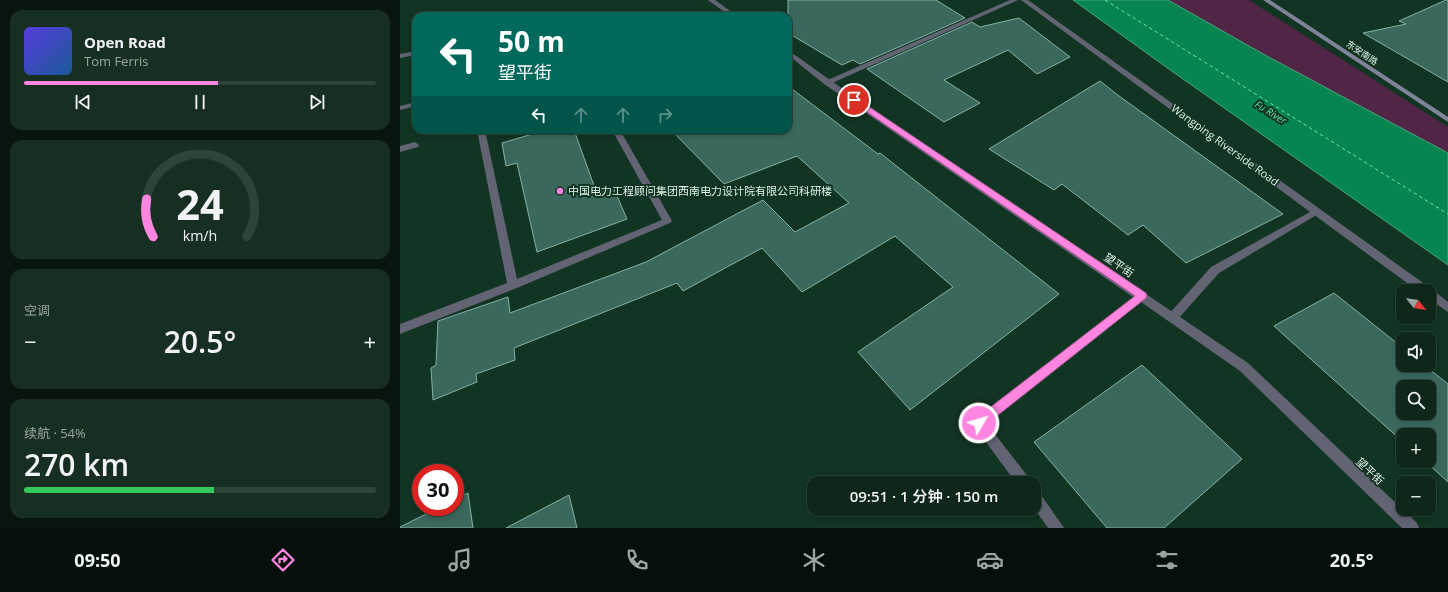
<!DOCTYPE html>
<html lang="zh">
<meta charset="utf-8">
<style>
body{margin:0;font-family:"Open Sans","Noto Sans SC",sans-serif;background:#172f23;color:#f1f3f6;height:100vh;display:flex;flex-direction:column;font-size:15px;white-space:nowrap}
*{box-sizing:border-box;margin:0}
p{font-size:13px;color:#9ba5a2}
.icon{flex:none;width:22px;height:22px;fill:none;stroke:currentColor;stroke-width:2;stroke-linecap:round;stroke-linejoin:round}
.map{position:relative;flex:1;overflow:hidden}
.details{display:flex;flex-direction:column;gap:10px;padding:10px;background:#08150e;width:400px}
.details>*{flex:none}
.guide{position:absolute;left:12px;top:12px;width:380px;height:122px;border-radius:12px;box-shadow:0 2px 6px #0003,0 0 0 1px #2e4439;background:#00695c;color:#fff;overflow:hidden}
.needle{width:26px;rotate:120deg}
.buttons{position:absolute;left:996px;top:284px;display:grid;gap:8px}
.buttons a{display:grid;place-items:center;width:40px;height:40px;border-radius:8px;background:#0e271a;box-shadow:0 2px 6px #0003,0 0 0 1px #2e4439;font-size:20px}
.speed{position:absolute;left:12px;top:464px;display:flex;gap:8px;font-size:20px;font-weight:700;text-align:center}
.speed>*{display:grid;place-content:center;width:52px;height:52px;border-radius:50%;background:#0e271a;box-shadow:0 2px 6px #0003,0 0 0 1px #2e4439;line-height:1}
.speed .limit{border:6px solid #d22;background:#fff;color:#111}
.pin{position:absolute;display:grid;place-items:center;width:34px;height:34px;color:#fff;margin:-17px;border:2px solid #fff;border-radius:50%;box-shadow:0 1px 4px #0007}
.me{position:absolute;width:44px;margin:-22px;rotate:52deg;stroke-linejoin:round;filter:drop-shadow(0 0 3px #0008)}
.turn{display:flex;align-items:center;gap:14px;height:84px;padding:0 20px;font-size:18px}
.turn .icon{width:52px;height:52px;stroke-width:2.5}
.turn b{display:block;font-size:28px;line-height:34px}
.lanes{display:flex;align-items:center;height:38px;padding:0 20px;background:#0003;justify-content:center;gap:20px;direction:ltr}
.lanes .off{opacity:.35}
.big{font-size:30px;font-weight:600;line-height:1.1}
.details .tile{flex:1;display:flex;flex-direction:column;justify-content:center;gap:6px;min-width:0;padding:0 14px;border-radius:12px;background:#172f23}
.details .dial{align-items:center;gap:0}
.dial svg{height:104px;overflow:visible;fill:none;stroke:#2e4439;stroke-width:7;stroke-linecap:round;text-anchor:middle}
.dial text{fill:#f1f3f6;stroke:none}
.song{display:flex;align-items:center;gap:12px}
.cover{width:48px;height:48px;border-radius:6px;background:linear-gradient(135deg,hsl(250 70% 55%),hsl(210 70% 35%))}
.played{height:4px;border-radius:2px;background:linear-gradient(90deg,#fe85e0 55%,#2e4439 55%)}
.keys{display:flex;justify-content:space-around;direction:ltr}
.heat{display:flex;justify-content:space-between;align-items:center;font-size:22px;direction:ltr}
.charge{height:6px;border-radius:3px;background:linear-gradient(90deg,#34c759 54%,#2e4439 0)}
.trip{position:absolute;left:407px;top:476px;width:234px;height:40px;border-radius:12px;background:#0e271a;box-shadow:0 2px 6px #0003,0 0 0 1px #2e4439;font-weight:600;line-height:40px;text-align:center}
.dock{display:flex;height:64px;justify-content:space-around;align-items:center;background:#06100a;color:#9ba5a2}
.dock .icon{width:28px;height:28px}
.dock .selected{color:#fe85e0}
.dock b{font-size:18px;color:#f1f3f6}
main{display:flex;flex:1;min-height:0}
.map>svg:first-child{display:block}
.green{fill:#502545}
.water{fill:#068551;stroke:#47a67d}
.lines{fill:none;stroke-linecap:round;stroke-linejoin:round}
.ferry{stroke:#63eba3;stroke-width:1;stroke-dasharray:3.5 3;stroke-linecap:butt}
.building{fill:#3b685d;stroke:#84b2a6;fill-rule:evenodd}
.lane{fill:#626473;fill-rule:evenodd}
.street{fill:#626473;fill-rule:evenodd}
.secondary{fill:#80849b;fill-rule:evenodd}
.route{fill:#fe85e0;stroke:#a55692}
.poi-dot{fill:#fe85e0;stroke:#123422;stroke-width:1.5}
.labels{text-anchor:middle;stroke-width:4;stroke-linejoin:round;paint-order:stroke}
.far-street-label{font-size:9px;fill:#def2e5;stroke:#123422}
.far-water-label{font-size:10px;font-style:italic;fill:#63eba3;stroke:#123422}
.street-label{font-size:11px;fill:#def2e5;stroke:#123422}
.poi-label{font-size:11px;fill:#def2e5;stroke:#123422;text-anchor:start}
</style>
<main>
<section class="details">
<div class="tile">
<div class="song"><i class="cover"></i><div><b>Open Road</b><p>Tom Ferris</p></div></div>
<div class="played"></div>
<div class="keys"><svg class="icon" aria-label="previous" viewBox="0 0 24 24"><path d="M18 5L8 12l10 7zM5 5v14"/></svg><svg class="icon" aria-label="pause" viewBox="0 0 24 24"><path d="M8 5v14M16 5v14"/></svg><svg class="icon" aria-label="next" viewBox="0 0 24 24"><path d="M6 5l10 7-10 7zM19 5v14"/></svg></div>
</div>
<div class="tile dial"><svg viewBox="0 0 100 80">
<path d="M14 69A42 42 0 1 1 86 69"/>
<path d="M14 69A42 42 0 0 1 9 40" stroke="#fe85e0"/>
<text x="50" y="56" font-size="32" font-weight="700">24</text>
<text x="50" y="72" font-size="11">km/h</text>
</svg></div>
<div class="tile"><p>空调</p>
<div class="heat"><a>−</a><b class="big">20.5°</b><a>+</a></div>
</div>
<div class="tile"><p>续航 · 54%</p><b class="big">270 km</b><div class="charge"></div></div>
</section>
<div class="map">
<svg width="1048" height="528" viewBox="0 0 1048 528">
<rect width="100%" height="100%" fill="#123422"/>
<path class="green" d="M768 0H849L1048 127V153L865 55Z"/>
<path class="water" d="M673 0H768L865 55 1048 153V265L773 72Z"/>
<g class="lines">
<path class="ferry" d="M705 0 1048 214"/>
</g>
<path class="building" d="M388 0H536L565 18 460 64 453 60 442 65 388 33Z
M1046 0H1048V82L963 33 1006 24 999 21Z
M619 18 670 57 637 74 608 50 544 80 580 103 544 122 467 69 572 22 580 27Z
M700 81 719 96 883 214 786 263 743 225 728 235 662 184 654 190 589 149Z
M388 86 478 154 480 153 659 294 510 410 458 352 553 287 495 236 402 292 362 248 283 291 277 283 114 348 115 360 76 374 77 382 33 400 31 368 36 365 38 321 108 297 110 313 246 262 363 200 395 232 449 203 397 156 324 184 271 130H388Z
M146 130H174L197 194 214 189 227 219 137 252 117 163 106 166 102 143Z
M934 293 1003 348V365H1024L1048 384V482L1025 461H1029V435H1003V442L874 326ZM1003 387H1029V413H1003Z
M742 365 842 459 764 528H707L634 442Z
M68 493 73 528H0V527L40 507H55V499Z
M169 495 177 528H106Z"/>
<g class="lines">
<path class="lane" d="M610 0H618L430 84H427L423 82Z
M16 51V55L0 58V54Z
M16 102V106L0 110V106Z
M56 130H69L58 134 54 132Z
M77 130H85L117 279 262 220 212 130H220L272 221 270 223 117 288 0 334V324L107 283Z
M15 142 19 145 18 147 0 152V146Z
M917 208 922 211 920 213 819 273 777 320 773 321 769 320 768 317 769 314 811 267Z"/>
<path class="street" d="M308 0H315L337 16H330Z
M621 0H628L1033 290 1048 302V312L1029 299V291H1018Z
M388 50 430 80 848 363 1017 523 1019 528H1002L840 371 741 302 587 424 629 478 631 483H616L575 427 573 423 575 419 733 297 424 84 388 55Z
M634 490 639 492 664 528H648L634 508Z"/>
<path class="secondary" d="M863 0H870L1048 117V122Z"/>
</g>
<path class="route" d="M451 98H456L746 293 747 296 746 298 583 427 579 428 575 427 574 423 575 419 735 296 451 101Z"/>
<circle class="poi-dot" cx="160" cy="191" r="4"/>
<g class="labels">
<g class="far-street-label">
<text transform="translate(962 53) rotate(34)" y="3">东安南路</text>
</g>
<g class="far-water-label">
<text transform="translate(871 112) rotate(32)" y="4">Fu River</text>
</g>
<g class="street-label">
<text transform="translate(825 145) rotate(36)" y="4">Wangping Riverside Road</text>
<text transform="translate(719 265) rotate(34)" y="4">望平街</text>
<text transform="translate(970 471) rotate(44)" y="4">望平街</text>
</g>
<g class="poi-label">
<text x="168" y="195">中国电力工程顾问集团西南电力设计院有限公司科研楼</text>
</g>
</g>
</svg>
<div class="buttons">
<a><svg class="needle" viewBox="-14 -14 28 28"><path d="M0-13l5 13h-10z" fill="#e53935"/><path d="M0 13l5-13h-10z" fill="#9ba5a2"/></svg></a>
<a><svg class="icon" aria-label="sound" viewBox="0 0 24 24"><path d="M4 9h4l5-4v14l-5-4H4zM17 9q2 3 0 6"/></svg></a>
<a><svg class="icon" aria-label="search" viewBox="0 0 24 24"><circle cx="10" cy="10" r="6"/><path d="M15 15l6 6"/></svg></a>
<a>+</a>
<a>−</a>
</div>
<div class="speed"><div class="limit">30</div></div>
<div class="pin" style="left:454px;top:100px;background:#d93025"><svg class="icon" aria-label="arrive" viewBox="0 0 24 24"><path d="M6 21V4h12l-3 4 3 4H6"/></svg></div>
<svg class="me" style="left:579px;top:423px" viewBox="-20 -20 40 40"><circle r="17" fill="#fe85e0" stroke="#fff" stroke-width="3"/><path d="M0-11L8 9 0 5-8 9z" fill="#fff"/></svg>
<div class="trip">09:51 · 1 分钟 · 150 m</div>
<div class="guide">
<div class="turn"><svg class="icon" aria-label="left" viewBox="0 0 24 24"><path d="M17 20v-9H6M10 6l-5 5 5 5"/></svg><div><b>50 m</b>望平街</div></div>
<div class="lanes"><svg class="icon" aria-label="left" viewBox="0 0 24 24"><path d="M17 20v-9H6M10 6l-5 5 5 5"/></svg><svg class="icon off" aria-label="ahead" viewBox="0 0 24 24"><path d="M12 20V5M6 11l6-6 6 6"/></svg><svg class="icon off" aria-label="ahead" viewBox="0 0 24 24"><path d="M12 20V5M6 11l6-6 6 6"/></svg><svg class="icon off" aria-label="right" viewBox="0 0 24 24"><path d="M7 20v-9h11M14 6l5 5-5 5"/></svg></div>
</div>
</div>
</main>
<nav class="dock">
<b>09:50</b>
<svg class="icon selected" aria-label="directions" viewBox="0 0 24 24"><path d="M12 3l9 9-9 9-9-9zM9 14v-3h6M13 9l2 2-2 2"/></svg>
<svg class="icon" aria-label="music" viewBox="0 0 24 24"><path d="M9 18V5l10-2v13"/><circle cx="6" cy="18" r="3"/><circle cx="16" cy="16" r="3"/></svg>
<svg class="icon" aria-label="phone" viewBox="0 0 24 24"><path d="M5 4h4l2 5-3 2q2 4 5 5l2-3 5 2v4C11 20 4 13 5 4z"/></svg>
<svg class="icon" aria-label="climate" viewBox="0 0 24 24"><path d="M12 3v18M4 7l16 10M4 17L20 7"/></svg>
<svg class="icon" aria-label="car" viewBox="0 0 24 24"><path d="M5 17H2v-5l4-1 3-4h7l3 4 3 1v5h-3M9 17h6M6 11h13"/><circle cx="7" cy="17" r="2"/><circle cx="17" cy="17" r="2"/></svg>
<svg class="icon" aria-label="filters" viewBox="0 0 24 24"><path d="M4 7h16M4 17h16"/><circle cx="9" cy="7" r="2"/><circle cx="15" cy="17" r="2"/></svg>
<b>20.5°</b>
</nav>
